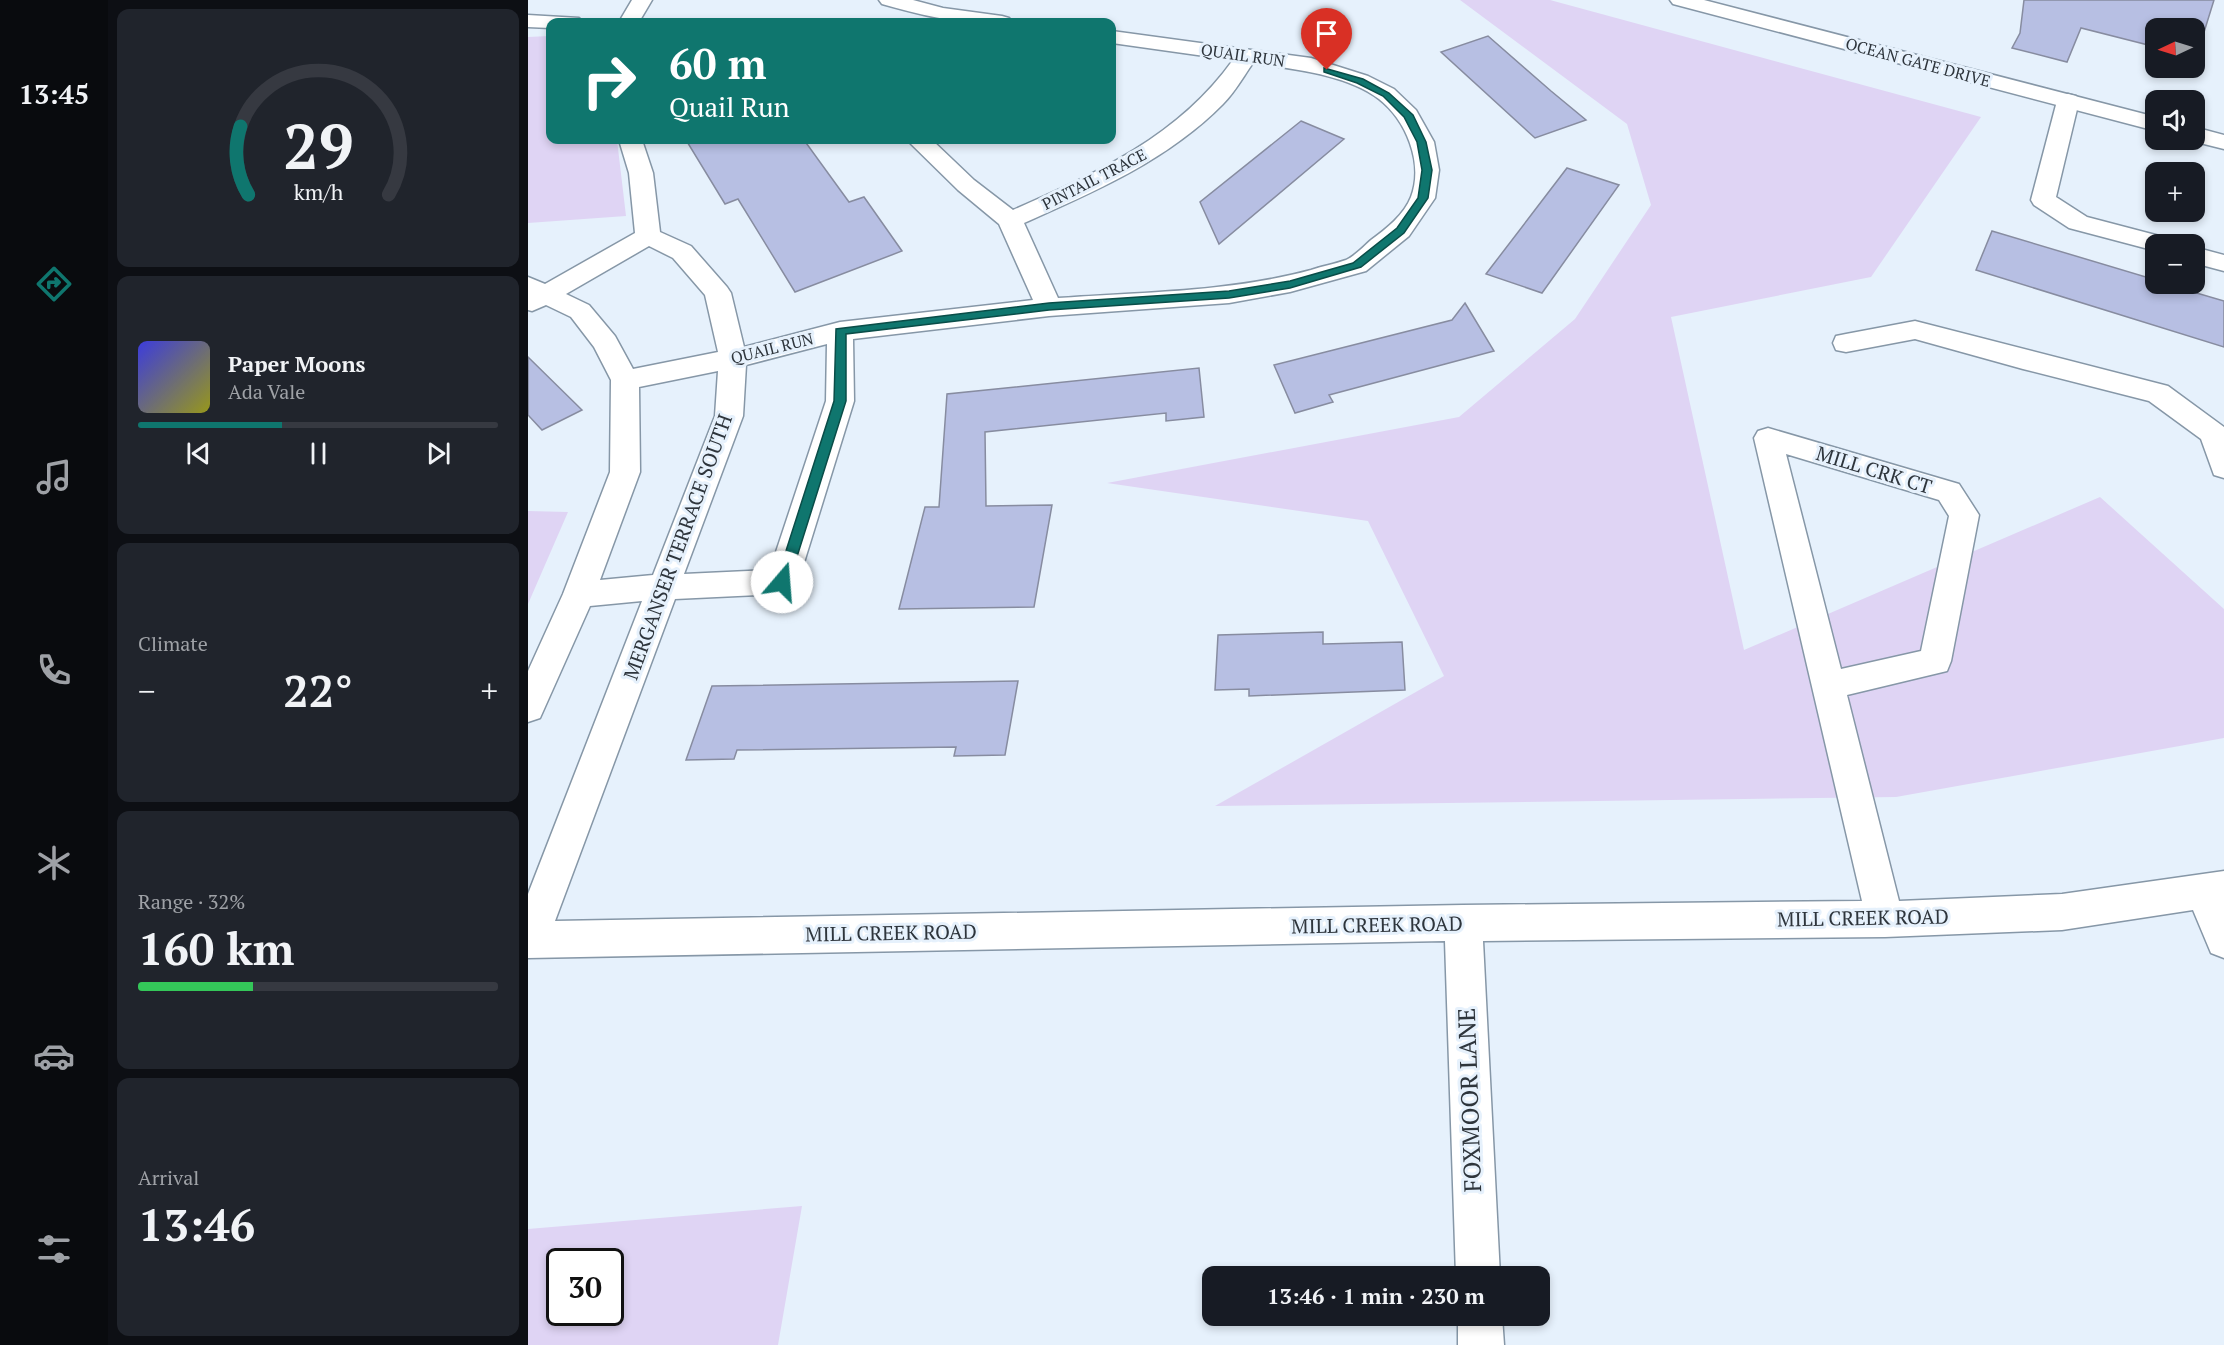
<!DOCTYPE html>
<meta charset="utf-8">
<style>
body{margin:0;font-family:"PT Serif",serif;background:#20242c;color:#f1f3f6;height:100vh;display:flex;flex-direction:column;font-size:22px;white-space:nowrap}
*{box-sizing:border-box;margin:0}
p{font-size:20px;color:#9ea1a6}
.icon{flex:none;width:33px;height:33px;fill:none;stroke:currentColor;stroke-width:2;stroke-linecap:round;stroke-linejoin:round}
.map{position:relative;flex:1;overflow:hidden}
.side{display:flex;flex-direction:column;gap:9px;padding:9px;background:#0d0f14;width:420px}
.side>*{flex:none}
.guide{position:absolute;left:18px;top:18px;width:570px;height:126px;border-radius:12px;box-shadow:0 3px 9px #0003;background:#0f766e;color:#fff;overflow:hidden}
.needle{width:39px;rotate:266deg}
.controls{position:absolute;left:1617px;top:18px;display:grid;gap:12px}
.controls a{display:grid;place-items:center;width:60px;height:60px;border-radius:12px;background:#171b24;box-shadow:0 3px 9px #0003;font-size:30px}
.speed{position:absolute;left:18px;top:1248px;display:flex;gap:12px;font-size:30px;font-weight:700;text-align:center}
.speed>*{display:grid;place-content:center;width:78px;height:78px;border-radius:50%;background:#171b24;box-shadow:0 3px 9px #0003;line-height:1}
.speed .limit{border:3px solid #111;border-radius:9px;background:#fff;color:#111}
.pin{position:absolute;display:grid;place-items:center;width:51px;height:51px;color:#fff;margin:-62px -26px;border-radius:50% 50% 50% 0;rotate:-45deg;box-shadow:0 0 6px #0007}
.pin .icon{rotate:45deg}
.me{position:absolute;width:66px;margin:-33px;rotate:18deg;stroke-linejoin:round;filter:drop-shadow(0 0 4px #0008)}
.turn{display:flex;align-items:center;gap:21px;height:126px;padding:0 24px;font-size:27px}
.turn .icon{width:78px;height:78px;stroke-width:2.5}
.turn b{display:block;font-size:42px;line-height:51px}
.big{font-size:45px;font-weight:700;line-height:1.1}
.side .widget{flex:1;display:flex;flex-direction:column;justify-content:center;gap:9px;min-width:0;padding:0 21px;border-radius:12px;background:#20242c}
.side .dial{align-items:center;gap:0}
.dial svg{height:156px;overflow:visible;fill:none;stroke:#363941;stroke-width:7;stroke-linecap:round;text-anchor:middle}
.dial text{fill:#f1f3f6;stroke:none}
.song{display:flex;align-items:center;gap:18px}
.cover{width:72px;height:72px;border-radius:9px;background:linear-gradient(135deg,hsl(240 70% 55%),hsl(60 70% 35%))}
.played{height:6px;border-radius:3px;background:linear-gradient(90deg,#0f766e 40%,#363941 40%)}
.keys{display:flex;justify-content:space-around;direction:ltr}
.heat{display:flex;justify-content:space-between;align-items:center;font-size:33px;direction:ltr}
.charge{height:9px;border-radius:4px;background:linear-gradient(90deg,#34c759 32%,#363941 0)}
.trip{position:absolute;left:674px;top:1266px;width:348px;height:60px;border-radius:12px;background:#171b24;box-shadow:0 3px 9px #0003;font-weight:700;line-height:60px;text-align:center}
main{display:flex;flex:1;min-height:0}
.tabs{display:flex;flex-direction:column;width:108px;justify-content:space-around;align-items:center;background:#090b0e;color:#9ea1a6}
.tabs .icon{width:42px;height:42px}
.tabs .active{color:#0f766e}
.tabs b{font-size:27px;color:#f1f3f6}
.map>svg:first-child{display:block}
.green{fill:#dfd4f4;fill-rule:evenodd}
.building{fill:#b7bfe3;stroke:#878ca0;stroke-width:1.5}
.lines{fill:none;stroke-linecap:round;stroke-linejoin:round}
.minor-casing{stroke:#8697a7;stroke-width:3}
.major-casing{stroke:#8697a7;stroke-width:3}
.minor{fill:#fff;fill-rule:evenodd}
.major{fill:#fff;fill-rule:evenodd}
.route{fill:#0f766e;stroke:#0a4d48;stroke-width:1.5}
.labels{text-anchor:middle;stroke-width:6;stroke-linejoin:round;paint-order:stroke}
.far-street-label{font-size:16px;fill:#2e353c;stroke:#e6f1fc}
.street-label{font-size:20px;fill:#2e353c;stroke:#e6f1fc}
.near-street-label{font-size:24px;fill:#2e353c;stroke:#e6f1fc}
</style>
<main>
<nav class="tabs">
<b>13:45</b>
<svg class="icon active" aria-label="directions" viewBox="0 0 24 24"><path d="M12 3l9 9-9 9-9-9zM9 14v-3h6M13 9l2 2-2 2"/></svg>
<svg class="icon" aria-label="music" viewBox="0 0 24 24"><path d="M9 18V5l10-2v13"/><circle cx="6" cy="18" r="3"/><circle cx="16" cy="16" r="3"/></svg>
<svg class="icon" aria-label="phone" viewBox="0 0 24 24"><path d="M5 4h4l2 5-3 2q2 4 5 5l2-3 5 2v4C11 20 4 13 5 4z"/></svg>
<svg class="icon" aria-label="climate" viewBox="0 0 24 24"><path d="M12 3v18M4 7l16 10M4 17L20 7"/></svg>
<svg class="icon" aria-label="car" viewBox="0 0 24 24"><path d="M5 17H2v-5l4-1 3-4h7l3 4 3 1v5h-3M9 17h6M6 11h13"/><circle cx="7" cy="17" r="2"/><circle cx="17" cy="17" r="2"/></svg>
<svg class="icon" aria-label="filters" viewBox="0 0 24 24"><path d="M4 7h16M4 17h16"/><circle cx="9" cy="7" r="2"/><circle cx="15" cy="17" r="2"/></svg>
</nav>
<section class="side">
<div class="widget dial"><svg viewBox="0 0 100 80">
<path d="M14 69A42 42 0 1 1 86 69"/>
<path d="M14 69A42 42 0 0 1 10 34" stroke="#0f766e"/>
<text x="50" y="56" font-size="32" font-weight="700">29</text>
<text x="50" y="72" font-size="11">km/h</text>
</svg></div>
<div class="widget">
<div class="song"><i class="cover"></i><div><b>Paper Moons</b><p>Ada Vale</p></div></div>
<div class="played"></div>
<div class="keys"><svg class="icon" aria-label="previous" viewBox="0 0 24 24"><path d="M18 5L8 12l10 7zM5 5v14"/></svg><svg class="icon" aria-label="pause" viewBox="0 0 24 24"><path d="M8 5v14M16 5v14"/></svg><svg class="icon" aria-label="next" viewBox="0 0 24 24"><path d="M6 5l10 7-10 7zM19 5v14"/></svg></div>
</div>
<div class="widget"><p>Climate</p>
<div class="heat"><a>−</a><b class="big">22°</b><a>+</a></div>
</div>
<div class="widget"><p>Range · 32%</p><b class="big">160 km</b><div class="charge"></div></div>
<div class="widget"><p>Arrival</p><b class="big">13:46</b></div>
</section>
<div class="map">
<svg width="1696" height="1345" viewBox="0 0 1696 1345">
<rect width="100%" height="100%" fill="#e6f1fc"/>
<path class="green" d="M932 0H1022L1453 117 1343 277 1143 317 1216 650 1572 497 1696 609V738L1368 797 687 806 916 676 840 521 579 483 931 417 1047 319 1123 205 1099 124Z
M22 36V140H89L98 216 0 223V37Z
M0 511 40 512 0 604Z
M274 1206 250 1345H0V1229ZM32 1262H82V1312H32Z"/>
<path class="building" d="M1496 0H1686L1668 58 1666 28H1628V47L1553 28 1539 62 1484 48 1492 33Z
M960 36 1023 91 1058 120 1007 138 913 52Z
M773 121 816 139 691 244 672 202Z
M158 140H276L321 202 336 197 374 251 267 292 210 199 197 204Z
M1039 168 1091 185 1014 293 958 274Z
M1464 231 1628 280V284H1638L1696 301V347L1448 270Z
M937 303 966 351 801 395 805 402 767 413 746 365 924 320Z
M0 357 54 410 14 430 0 415Z
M671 368 676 417 638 421V413L457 432 458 506 524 505 506 607 371 609 397 507H411L419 394Z
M795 632V644L874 642 877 690 721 696V689L687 690 690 635Z
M490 681 477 755 426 756 428 747 209 750 206 759 158 760 184 686Z"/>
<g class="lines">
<defs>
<path id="minor" d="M104 0H124L111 22H91Z
M351 0H385L415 8 474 16 481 18 485 22C439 27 397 16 354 4Z
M0 15 51 18 55 22H22V28L0 27Z
M584 31 783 58 840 76 866 89 888 110 906 142 911 170 907 198 881 236 838 271 762 292 701 303 521 316 325 339 326 401 270 582 265 591 254 594 147 599 27 921 935 905 1334 901 1226 438 1230 431 1240 428 1431 484 1451 515 1423 661 1419 671 1319 695 1371 901 1534 894 1696 871V958L1683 953 1665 910 1534 930 1357 937 955 941 972 1276H928L917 941 0 958V894L114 601 62 606 12 718 0 722V671L35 594 82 472 83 380 66 347 43 317 18 305 4 311 0 310V277L17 284 107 233 101 173 91 140H114L125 173 132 232 163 246 199 287 203 293 216 347 312 322 505 300 471 224 430 190 379 140H404L446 180 485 210C569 173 650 137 705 60L584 43ZM725 63C764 69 818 74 851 99 878 120 896 163 883 197 876 215 858 229 843 240 836 246 827 256 818 260 807 264 795 266 783 270 702 292 614 292 530 298L496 223C566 192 640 160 695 104 707 92 715 77 725 63ZM121 246 145 258 177 295 190 352 105 369 87 336 61 305 38 294ZM299 344 298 401 242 570 156 574 215 416 218 365ZM190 371 187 416 125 575 72 580 112 472 111 387ZM1258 454 1411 500 1421 516 1393 651 1313 669Z
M1540 94 1548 96 1551 101 1528 197 1559 217 1639 238 1642 244H1628V251L1541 228 1506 205 1503 200 1529 101 1532 96Z
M1666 247 1696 255V271L1666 263Z
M1387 321 1640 386 1696 427V478L1686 475 1673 439 1621 401 1495 369 1387 339 1318 352 1308 350 1305 343 1308 336 1318 334Z
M930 1316H974L976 1345H930Z"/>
<path id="major" d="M1142 0H1176L1628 117V131L1145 4Z
M1666 127 1696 135V149L1660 140H1666Z"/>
</defs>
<use href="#minor" class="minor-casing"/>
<use href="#major" class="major-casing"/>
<use href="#minor" class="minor"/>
<use href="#major" class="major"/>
</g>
<path class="route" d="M796 68 835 79 861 93 885 115 898 142 904 170 900 198 876 233 833 267 762 288 701 298 521 310 318 334V401L261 582 254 587 250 586 248 582 306 401 308 329 521 303 701 291 762 281 825 263 869 228 890 198 894 170 889 142 876 117 855 96 829 83 796 72Z"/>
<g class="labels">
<g class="far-street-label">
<text transform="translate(715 55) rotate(8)" y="6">QUAIL RUN</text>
<text transform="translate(1390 62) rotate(15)" y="6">OCEAN GATE DRIVE</text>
<text transform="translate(566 179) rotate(-27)" y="6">PINTAIL TRACE</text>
<text transform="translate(244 348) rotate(-14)" y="6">QUAIL RUN</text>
</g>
<g class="street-label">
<text transform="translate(1346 470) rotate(17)" y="7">MILL CRK CT</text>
<text transform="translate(150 547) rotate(-70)" y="7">MERGANSER TERRACE SOUTH</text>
<text transform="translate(1335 918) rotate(-1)" y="7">MILL CREEK ROAD</text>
<text transform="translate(849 925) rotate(-1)" y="7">MILL CREEK ROAD</text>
<text transform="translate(363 933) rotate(-1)" y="7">MILL CREEK ROAD</text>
</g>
<g class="near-street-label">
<text transform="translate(942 1100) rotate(-92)" y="8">FOXMOOR LANE</text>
</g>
</g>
</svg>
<div class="controls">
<a><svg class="needle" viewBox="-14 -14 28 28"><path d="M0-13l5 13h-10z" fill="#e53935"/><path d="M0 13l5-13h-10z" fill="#9ea1a6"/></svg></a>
<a><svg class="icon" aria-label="sound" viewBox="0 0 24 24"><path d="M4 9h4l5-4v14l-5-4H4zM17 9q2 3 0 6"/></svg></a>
<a>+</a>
<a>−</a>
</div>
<div class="speed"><div class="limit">30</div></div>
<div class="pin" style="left:799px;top:70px;background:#d93025"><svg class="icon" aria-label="arrive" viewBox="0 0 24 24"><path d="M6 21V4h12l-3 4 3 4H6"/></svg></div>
<svg class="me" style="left:254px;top:582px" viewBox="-20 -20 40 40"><circle r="19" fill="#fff"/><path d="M0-13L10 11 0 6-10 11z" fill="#0f766e"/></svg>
<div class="trip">13:46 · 1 min · 230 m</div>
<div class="guide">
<div class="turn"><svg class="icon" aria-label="right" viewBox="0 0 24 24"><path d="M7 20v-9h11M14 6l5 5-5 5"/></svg><div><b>60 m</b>Quail Run</div></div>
</div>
</div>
</main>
